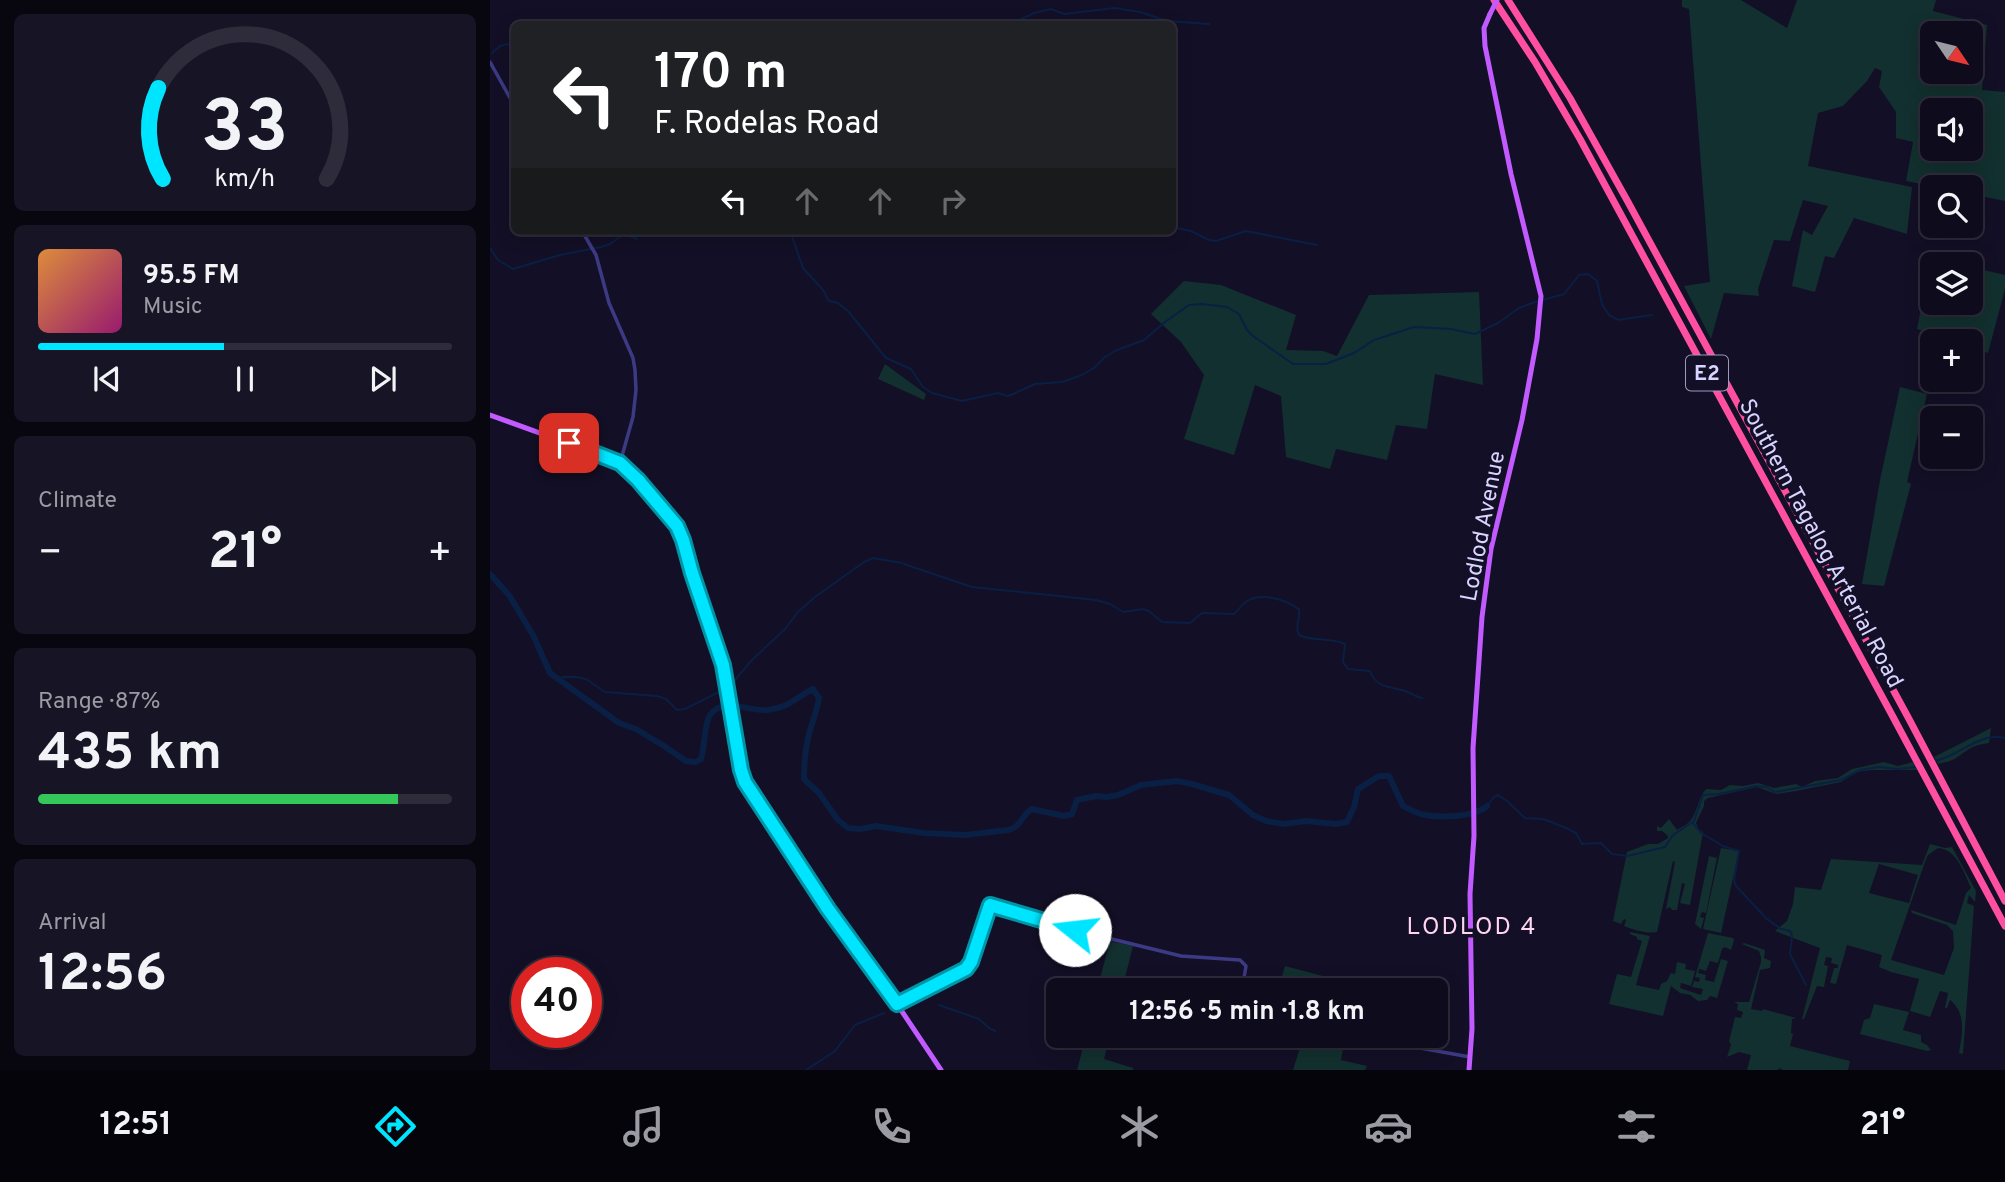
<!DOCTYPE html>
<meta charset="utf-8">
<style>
body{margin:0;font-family:Overpass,sans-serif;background:#171425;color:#f1f3f6;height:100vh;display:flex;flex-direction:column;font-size:26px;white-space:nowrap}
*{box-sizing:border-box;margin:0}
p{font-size:23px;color:#9b9ba3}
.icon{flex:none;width:38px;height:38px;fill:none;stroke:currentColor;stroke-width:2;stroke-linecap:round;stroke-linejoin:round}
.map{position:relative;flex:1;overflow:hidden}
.details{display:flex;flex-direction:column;gap:14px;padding:14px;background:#08060f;width:490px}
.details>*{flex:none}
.guide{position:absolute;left:21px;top:21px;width:665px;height:214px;border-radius:10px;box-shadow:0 4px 18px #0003,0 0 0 2px #2e2b3b;background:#202124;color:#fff;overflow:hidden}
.needle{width:46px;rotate:125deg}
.controls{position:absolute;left:1430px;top:21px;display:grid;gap:14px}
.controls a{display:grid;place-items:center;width:63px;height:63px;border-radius:10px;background:#0e0b1c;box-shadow:0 4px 18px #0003,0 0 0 2px #2e2b3b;font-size:35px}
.speed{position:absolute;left:21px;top:957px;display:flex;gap:14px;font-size:35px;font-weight:700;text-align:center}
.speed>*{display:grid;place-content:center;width:91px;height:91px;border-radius:50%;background:#0e0b1c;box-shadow:0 4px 18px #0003,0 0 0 2px #2e2b3b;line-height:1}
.speed .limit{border:10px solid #d22;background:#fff;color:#111}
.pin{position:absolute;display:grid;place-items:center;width:60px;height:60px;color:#fff;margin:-30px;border-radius:14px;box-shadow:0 4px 10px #0006}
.me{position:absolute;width:77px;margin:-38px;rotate:286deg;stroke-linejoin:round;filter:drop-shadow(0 0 5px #0008)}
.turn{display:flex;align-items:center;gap:24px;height:147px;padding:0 28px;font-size:32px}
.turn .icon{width:91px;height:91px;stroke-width:2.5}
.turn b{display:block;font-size:49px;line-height:60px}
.lanes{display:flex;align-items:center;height:66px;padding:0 28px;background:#0003;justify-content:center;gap:35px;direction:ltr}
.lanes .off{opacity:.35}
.big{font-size:52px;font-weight:700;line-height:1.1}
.details .card{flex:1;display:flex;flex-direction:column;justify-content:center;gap:10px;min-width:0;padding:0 24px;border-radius:10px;background:#171425}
.details .dial{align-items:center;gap:0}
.dial svg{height:182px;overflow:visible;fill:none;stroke:#2e2b3b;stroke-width:7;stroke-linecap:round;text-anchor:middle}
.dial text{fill:#f1f3f6;stroke:none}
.song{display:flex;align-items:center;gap:21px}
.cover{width:84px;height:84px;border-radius:10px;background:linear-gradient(135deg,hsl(30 70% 55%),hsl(320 70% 35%))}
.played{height:7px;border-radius:4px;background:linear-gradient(90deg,#00e5ff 45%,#2e2b3b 45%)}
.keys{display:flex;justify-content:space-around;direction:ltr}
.heat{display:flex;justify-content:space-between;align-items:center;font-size:38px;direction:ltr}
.charge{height:10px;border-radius:5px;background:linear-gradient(90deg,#34c759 87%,#2e2b3b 0)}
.trip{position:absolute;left:556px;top:978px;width:402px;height:70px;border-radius:10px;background:#0e0b1c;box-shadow:0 4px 18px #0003,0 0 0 2px #2e2b3b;font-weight:700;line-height:70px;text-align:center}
.dock{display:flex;height:112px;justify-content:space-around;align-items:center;background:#06040b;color:#9b9ba3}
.dock .icon{width:49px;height:49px}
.dock .selected{color:#00e5ff}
.dock b{font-size:32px;color:#f1f3f6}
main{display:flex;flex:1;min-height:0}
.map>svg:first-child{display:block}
.green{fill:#12302f;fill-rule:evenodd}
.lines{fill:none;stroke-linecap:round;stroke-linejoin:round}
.stream{stroke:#0a1f44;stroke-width:2}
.river{stroke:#0a1f44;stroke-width:6}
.minor{stroke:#3d3a85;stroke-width:3.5}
.major{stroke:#c25bff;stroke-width:5}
.highway{stroke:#ff4fa3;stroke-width:7}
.major-bridge{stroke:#c25bff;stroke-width:5}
.route-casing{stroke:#0095a6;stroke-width:18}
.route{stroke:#00e5ff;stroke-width:12}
.labels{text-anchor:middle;stroke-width:7;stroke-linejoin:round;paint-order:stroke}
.shield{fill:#130f26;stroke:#9e99be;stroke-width:2}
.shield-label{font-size:21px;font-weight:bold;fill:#d9d4ff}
.street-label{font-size:23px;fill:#d9d4ff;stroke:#130f26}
.neighbourhood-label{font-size:24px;letter-spacing:2px;fill:#ffd6f0;stroke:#130f26}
</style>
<main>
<section class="details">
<div class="card dial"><svg viewBox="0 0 100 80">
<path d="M14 69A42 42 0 1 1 86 69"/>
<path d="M14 69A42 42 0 0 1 12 29" stroke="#00e5ff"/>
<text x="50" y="56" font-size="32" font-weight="700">33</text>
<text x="50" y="72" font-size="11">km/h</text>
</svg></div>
<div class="card">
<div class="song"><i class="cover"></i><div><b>95.5 FM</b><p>Music</p></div></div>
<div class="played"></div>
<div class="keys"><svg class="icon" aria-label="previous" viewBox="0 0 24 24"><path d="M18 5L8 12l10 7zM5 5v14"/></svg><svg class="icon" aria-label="pause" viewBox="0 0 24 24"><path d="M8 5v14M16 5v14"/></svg><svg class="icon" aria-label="next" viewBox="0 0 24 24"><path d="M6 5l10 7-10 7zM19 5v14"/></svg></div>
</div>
<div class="card"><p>Climate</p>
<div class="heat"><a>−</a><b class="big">21°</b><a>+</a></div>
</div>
<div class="card"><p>Range · 87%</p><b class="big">435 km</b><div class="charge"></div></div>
<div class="card"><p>Arrival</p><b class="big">12:56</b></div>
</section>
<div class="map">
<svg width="1515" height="1070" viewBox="0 0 1515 1070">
<rect width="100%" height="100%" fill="#130f26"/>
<path class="green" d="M1192 0H1251L1297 28 1307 0H1446L1443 11 1497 25 1492 90 1515 92V201L1481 194 1480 187H1446L1416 181 1423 142 1406 138V112L1389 87 1392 71 1385 68 1377 81 1353 106 1328 113 1318 166 1422 187 1417 234 1364 218 1344 258 1335 256 1325 292 1302 286 1313 230 1322 235 1338 206 1313 200 1300 241 1284 240 1268 289 1269 296 1234 293 1221 339 1194 286 1220 282 1199 9 1192 7ZM1442 33H1480V72H1442ZM1442 110H1480V149H1442Z
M1481 267 1515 275V289L1498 353 1481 347 1480 341H1463L1427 329 1436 281 1442 282V303H1480Z
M694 281 731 285 806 315 796 350 833 351 847 356 879 295 989 292 993 385 945 374 937 429 906 425 897 460 846 449 840 469 796 457 791 396 765 385 744 455 694 439 714 375 691 342 661 314Z
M395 364 436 394 434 400 388 379Z
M1410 387 1437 394 1417 482 1421 484 1394 586 1372 584 1390 480Z
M1501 728 1499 743C1482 745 1478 750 1466 758 1460 762 1454 762 1448 764L1444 757Z
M1394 762 1408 766 1423 762 1427 770H1381L1367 772 1351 782 1306 791 1286 794 1267 787 1218 798 1214 801V806L1206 823 1209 830 1213 832 1200 905 1190 903 1195 884 1192 883 1187 910H1182L1180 907 1176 909 1185 862 1183 861 1167 932C1157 934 1144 930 1134 926L1136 920 1134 919 1131 924 1123 921 1137 852 1158 844H1168L1178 838V836L1172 831H1167V826L1171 828 1179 819 1187 830C1192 827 1198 824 1201 820 1208 810 1208 798 1216 789L1231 790 1240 785 1253 786 1268 783 1284 788 1306 784 1312 787 1325 781 1348 778 1362 769Z
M1440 844 1455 848 1462 847 1486 891 1485 902 1479 895 1477 903 1484 906 1473 1054 1469 1053C1472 1034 1477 1014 1460 1000L1457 1008H1455L1458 993 1450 991 1440 1017 1420 1011 1429 979 1401 972 1389 967 1392 955 1357 945 1346 984 1340 983 1344 968H1348V965L1341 963 1342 958 1336 957 1334 965 1338 966 1334 987 1327 986 1314 1019H1312L1330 948 1285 931 1297 921 1303 904 1305 887 1331 890 1341 859 1432 865ZM1448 848C1467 849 1474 873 1481 888L1476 893 1466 925 1421 910 1422 913 1457 925 1463 931 1464 948 1454 975 1401 960 1436 859 1438 855ZM1389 864 1428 875 1419 903 1379 893Z
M1231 848 1249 851 1231 933 1213 929Z
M1219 856 1227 858 1216 913 1212 912 1210 917 1214 918 1211 929 1205 924Z
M1140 932 1160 936 1146 985 1169 990 1171 984 1177 981 1181 973 1185 974 1187 962 1196 964 1195 969 1205 971 1201 986 1191 983 1190 988 1211 995 1213 989 1202 987 1204 981 1209 982 1210 978 1205 977 1218 933 1243 938 1244 940 1241 950 1235 947 1232 949 1228 963 1220 961 1216 971 1209 969 1208 973 1216 975 1215 980 1224 982 1231 959 1238 961 1227 998 1220 996 1217 1000 1208 1001 1200 995 1190 993 1181 986 1173 1016 1119 1004 1127 974 1141 977 1152 941 1147 939V937L1140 934Z
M620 941 643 946 632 990H607Z
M1254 943 1275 950 1274 958 1281 961 1280 968 1270 970 1261 1009 1272 1011 1273 1009 1306 1018 1302 1019 1301 1033 1303 1034 1300 1046 1360 1061 1358 1070H1293L1289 1068 1288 1070H1257L1261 1055 1249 1052 1237 1057 1241 1045 1239 1041 1245 1017 1251 1018 1253 1012 1247 1010 1248 1004 1244 1002H1259L1271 962V957L1269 951 1252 944Z
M795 966 833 976 828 990H788Z
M1384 1004 1419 1012 1413 1030 1431 1035V1042L1437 1045 1441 1050 1437 1051 1370 1034 1374 1020 1380 1018Z
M596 1036H620L614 1059 643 1068V1070H587Z
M812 1041 853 1049 851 1060 877 1066 875 1070H803Z"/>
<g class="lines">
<path class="stream" d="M521 24 544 13 561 9 574 14 625 8 650 12 677 21 719 24
M2 53 10 46 17 44 24 48
M682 227 701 231 719 240 726 241 756 231 827 245
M300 231 313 268 333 290 339 301 348 303 358 311 396 358 421 369 433 387 442 393 472 401 508 393 517 396 521 395 545 384 572 382 592 375 604 368 615 357 627 350 654 340 675 322 699 305 712 304 737 307 749 314 757 330 763 336 803 364H836L864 353 884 340 924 327 961 329 985 334 1008 323 1029 308 1048 301
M0 248 8 260 23 269 70 255 111 247 120 244 134 234 147 239
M1053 300 1074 294 1089 275 1098 274 1107 281 1112 304 1119 315 1128 320 1162 315
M414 564 482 587 606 600 620 604 633 612 653 609 659 611 672 622 700 623 712 613H715L744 614C748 611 751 605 756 602 770 591 796 600 809 609 811 618 804 626 809 635 824 642 840 637 855 644L853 662 858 669 880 671C887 689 900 686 915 691 921 693 926 697 932 698
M68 679 73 677H86L96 679 115 692 167 696 176 699 187 710 195 709 239 687 261 661 295 629 308 612 325 597 374 562 383 558 412 563
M1445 761C1470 756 1488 732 1515 738
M997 806 1004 797 1008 795 1017 801 1035 818 1053 819 1074 827 1086 833 1092 844 1111 843 1122 854 1137 856 1175 847 1183 835 1204 821 1213 795 1229 794 1266 786 1276 787 1285 792 1351 780 1370 770 1389 767 1407 769 1427 767
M1203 823 1211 833 1233 846 1249 851 1244 880 1246 886 1277 919 1291 929 1297 930 1301 932 1302 938 1300 954 1316 985
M449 1005 489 1019 499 1028 505 1031
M316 1070 345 1051 365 1025 394 1013"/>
<path class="river" d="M0 574 19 595 43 635 60 673 129 723 146 729 174 746 196 761 206 762 211 759C215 747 214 724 220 715 233 696 259 712 278 710 300 707 305 698 323 689L329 698C327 712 321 724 318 738 315 752 314 765 314 779L329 793 348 820 358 828 370 829 386 826 434 833 475 835 518 830C532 827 531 815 542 809L574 816 582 814 587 800 606 796 617 797 628 795 651 785 687 781 702 784 739 795 763 815 776 821 794 824 816 821 846 824 857 822 864 807 868 789 889 776H899L913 806C920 809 927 814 935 815 951 818 985 817 997 806"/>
<path class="minor" d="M0 62 24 105
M92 231 106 255 119 303 143 358 145 370 146 390 143 417 130 463
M407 1004 476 969 480 962 498 908 502 905 585 930 691 956 750 960 756 966 752 990
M885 1036 891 1041 980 1057"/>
<path class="major" d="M0 415 127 461 140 471 184 522 193 540 202 573 233 665 251 770 255 782 338 909 407 1004 451 1070
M979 1070 982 1029 980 894 984 836 983 748 992 617 1001 549 1032 420 1047 339 1051 296 1021 174 995 46 994 28 1000 14"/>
<path class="highway" d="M1004 0 1045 62 1090 139 1402 715 1515 926
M1018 0 1080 98 1138 202 1419 719 1515 901"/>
<path class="major-bridge" d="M1000 14 1007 0"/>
</g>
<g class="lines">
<defs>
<path id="route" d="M79 443 130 463 148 480 187 526 193 540 202 573 233 665 251 770 255 782 338 909 407 1004 476 969 481 962 500 905 585 930"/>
</defs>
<use href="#route" class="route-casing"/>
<use href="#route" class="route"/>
</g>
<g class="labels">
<rect class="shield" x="1196" y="355.5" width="42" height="35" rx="5"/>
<g class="shield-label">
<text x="1217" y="380">E2</text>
</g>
<g class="street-label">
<text transform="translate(992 526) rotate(-79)" y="8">Lodlod Avenue</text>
<text transform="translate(1332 543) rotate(62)" y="8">Southern Tagalog Arterial Road</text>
</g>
<g class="neighbourhood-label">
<text x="982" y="934">LODLOD 4</text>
</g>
</g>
</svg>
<div class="controls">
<a><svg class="needle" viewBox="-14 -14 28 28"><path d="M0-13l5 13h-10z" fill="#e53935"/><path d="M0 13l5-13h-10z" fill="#9b9ba3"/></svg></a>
<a><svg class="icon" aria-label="sound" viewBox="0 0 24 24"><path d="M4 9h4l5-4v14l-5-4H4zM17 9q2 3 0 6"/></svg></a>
<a><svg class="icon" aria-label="search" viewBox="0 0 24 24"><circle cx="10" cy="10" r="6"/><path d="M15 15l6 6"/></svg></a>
<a><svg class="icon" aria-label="layers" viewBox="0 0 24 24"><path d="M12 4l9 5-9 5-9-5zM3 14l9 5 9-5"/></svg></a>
<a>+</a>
<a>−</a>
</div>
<div class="speed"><div class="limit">40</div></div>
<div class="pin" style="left:79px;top:443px;background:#d93025"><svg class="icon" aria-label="arrive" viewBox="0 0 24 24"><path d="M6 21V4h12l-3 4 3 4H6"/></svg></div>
<svg class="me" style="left:585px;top:930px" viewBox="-20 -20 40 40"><circle r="19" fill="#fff"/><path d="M0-13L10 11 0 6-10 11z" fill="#00e5ff"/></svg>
<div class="trip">12:56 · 5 min · 1.8 km</div>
<div class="guide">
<div class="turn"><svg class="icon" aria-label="left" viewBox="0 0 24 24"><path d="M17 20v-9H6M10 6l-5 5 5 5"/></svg><div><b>170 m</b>F. Rodelas Road</div></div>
<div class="lanes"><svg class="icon" aria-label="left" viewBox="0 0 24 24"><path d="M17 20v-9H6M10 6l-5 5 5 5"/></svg><svg class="icon off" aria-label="ahead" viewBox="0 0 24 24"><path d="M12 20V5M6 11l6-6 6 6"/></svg><svg class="icon off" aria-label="ahead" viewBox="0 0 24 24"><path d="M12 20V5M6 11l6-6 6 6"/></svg><svg class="icon off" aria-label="right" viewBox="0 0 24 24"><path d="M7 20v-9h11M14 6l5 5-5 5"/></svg></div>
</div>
</div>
</main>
<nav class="dock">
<b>12:51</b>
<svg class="icon selected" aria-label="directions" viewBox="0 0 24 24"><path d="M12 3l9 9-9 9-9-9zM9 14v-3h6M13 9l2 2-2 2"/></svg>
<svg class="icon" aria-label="music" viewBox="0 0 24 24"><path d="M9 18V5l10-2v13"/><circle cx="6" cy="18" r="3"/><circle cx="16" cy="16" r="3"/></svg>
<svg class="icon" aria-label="phone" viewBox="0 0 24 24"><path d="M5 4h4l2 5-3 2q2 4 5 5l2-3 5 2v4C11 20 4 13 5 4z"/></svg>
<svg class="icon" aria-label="climate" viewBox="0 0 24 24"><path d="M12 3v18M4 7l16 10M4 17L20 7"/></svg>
<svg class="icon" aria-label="car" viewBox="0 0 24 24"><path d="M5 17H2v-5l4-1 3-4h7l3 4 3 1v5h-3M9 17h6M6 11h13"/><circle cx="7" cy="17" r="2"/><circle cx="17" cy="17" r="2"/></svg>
<svg class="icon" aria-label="filters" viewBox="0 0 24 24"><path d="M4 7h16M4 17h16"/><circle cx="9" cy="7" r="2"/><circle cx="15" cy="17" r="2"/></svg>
<b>21°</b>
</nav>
